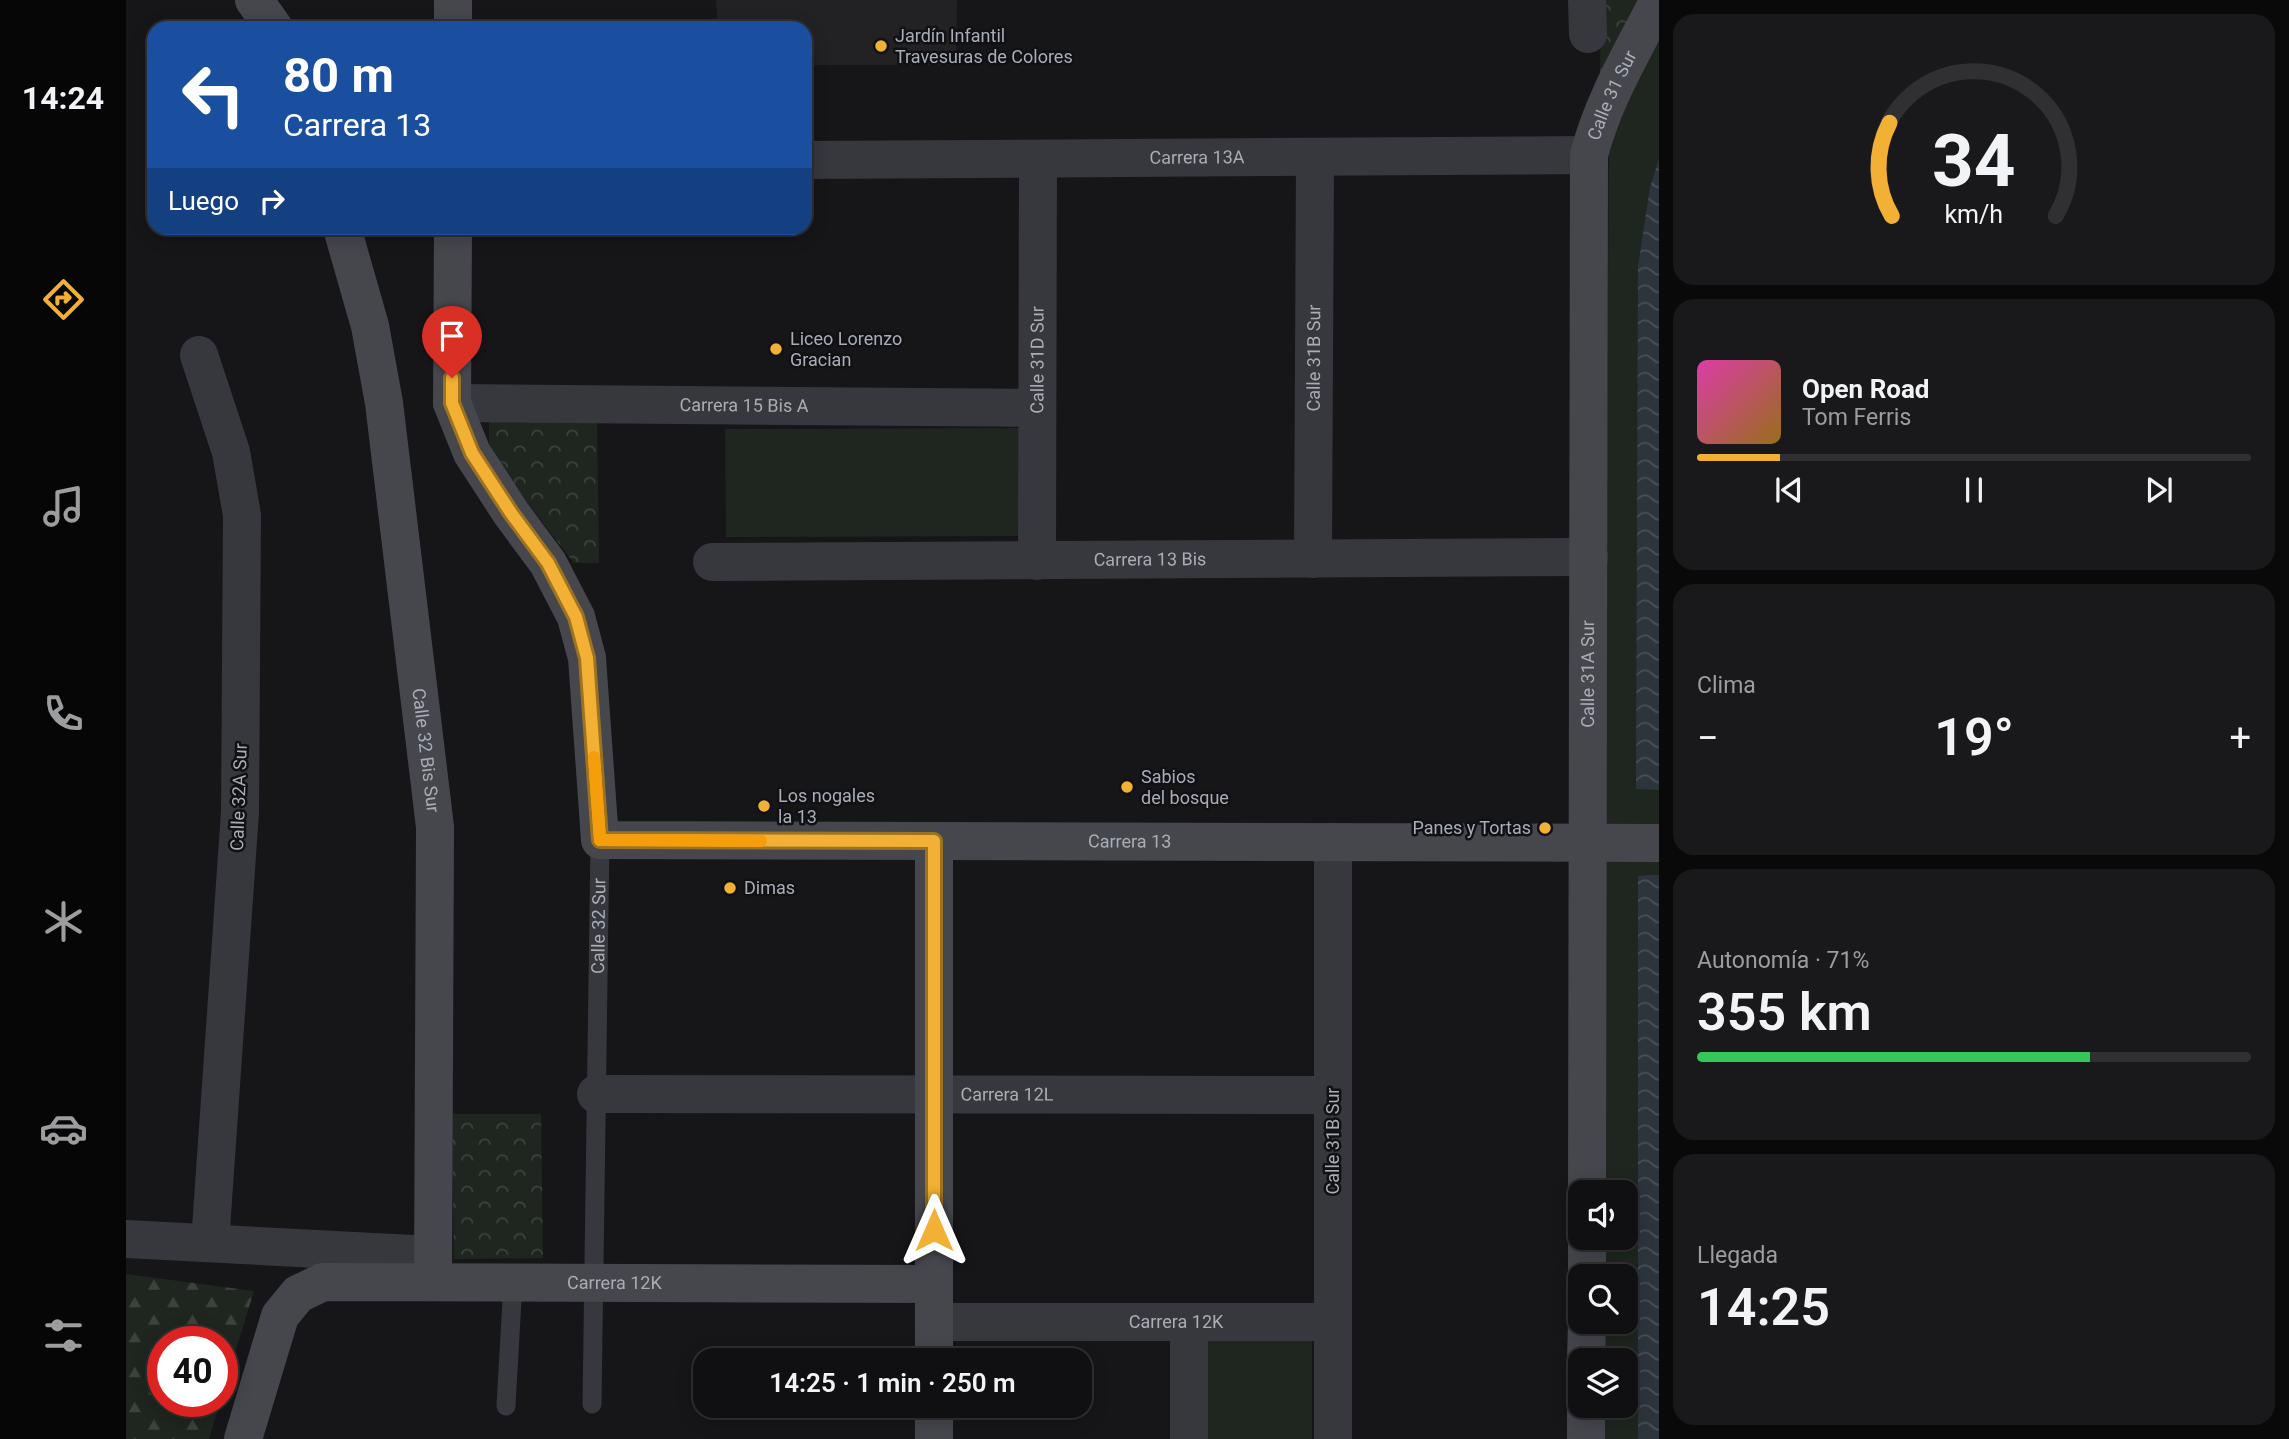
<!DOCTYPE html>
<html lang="es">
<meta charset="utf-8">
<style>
body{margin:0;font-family:Roboto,sans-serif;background:#19191b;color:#f1f3f6;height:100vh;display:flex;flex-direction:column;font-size:26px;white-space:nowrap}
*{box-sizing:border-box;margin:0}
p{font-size:23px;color:#9c9d9f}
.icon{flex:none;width:38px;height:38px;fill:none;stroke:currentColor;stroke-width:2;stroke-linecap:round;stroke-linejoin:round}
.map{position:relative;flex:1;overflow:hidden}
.panel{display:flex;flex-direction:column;gap:14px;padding:14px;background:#09090a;width:630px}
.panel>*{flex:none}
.top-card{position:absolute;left:21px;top:21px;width:665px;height:214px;border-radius:21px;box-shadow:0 4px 18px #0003,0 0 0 2px #303032;background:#1a4fa0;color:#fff;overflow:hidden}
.tools{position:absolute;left:1442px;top:1180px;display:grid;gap:14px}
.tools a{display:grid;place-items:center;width:70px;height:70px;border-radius:14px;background:#101012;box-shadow:0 4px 18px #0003,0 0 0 2px #303032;font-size:35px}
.speed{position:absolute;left:21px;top:1326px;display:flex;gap:14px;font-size:35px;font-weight:700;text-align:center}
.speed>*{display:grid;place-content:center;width:91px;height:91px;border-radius:50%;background:#101012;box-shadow:0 4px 18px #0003,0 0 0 2px #303032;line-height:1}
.speed .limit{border:10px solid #d22;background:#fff;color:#111}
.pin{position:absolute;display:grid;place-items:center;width:60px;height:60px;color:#fff;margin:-72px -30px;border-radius:50% 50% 50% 0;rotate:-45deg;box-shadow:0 0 7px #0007}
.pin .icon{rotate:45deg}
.me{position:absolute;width:77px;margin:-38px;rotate:0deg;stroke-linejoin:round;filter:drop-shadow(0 0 5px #0008)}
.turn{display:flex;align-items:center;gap:24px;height:147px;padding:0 21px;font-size:32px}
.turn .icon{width:91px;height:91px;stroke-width:2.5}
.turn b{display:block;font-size:49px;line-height:60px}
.then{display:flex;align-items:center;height:66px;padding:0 21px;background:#0003;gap:14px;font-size:26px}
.big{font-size:52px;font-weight:600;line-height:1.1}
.panel .card{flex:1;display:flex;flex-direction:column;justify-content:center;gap:10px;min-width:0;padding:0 24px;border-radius:21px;background:#19191b}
.panel .dial{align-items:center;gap:0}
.dial svg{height:182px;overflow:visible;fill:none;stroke:#303032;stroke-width:7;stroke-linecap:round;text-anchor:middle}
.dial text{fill:#f1f3f6;stroke:none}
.song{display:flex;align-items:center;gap:21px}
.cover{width:84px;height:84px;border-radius:10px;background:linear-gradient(135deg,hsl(320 70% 55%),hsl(40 70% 35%))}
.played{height:7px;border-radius:4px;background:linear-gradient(90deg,#f2b134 15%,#303032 15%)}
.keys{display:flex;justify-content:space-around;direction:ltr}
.heat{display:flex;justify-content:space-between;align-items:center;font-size:38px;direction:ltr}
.charge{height:10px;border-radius:5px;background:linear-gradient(90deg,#34c759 71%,#303032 0)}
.trip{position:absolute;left:567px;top:1348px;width:399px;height:70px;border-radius:21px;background:#101012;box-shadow:0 4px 18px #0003,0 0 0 2px #303032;font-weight:600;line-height:70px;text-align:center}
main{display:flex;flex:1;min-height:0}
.tab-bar{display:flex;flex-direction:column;width:126px;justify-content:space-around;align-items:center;background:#060607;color:#9c9d9f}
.tab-bar .icon{width:49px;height:49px}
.tab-bar .on{color:#f2b134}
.tab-bar b{font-size:32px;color:#f1f3f6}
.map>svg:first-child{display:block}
.built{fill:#222225}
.grass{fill:#1e261f}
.forest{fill:url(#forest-firs)}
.park{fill:url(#park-crowns)}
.water{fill:url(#water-waves)}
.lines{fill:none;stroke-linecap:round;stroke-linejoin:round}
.lane{stroke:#37383d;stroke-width:19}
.street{stroke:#37383d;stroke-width:38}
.secondary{stroke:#45474d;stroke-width:38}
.route-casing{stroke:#9d7322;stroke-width:18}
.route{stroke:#f2b134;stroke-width:12}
.slow{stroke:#f59e0b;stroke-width:12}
.poi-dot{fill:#f2b134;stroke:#111113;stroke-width:2.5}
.labels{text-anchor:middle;stroke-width:5;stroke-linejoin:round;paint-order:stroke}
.poi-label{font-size:18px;fill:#a8adb8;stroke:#111113;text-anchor:start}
.street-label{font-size:18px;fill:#a8adb8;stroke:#111113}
</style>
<main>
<nav class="tab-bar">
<b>14:24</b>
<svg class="icon on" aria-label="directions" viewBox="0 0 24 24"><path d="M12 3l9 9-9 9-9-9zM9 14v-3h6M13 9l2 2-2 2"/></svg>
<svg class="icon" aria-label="music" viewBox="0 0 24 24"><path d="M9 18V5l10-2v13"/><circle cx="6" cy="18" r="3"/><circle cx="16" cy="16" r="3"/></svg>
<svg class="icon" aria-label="phone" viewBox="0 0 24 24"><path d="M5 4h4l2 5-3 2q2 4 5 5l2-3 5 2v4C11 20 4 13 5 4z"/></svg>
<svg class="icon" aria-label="climate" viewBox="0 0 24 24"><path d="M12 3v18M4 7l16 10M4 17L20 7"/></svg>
<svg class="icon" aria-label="car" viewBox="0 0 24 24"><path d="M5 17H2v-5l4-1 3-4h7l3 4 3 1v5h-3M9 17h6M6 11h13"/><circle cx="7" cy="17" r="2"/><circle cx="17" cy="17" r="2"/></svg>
<svg class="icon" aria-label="filters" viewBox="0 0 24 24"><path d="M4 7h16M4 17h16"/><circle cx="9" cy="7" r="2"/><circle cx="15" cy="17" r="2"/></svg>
</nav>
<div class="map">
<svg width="1533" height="1439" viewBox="0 0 1533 1439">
<defs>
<pattern id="forest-firs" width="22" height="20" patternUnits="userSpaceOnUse" patternTransform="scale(1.75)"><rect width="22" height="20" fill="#1e261f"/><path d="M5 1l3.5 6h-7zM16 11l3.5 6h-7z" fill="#3c433d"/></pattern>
<pattern id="park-crowns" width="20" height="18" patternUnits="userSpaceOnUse" patternTransform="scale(1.75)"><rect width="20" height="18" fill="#1e261f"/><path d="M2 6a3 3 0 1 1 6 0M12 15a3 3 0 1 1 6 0" fill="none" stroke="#3c433d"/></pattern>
<pattern id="water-waves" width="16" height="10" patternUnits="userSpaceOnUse" patternTransform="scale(1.75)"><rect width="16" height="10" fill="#2c353c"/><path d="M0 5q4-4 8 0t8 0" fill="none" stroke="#485056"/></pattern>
</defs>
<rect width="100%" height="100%" fill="#161618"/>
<path class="built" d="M590 0H831L830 65H679V28H591Z"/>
<path class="grass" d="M1533 37V1439H1475V1405H1500V1360H1475V1321H1500V1276H1475V1237H1500V1192H1476L1483 134Z
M905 428 906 536 600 537 599 429Z
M1079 1335 1186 1336V1439H1078Z"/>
<path class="forest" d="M0 1274 128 1291 96 1395V1342H37V1402H94L83 1439H0Z"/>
<path class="park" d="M1475 0H1519L1474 88Z
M471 420 473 563H448L363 453V421Z
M326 1114H415L417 1258 328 1259Z"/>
<path class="water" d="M1533 159V790L1510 789 1512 267 1524 187Z
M1525 875H1533V1439H1512V876Z"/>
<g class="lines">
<g class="lane">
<path id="s1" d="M466 1404 474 840"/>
<path d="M380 1406 387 1282"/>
</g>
<g class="street">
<path d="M1461 0 1462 34"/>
<path id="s2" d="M679 160 1463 155"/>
<path d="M73 355 105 452 116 515 114 812 84 1243"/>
<path id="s3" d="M326 403 911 408"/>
<path id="s4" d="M1187 559 1189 157"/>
<path id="s5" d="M911 561 912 159"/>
<path id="s6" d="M586 562 1463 557"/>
<path id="s7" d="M470 1094 1207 1095"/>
<path d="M0 1239 306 1255"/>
<path id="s8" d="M808 1322H1207"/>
<path d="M1063 1439V1322"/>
<path d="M1207 1439V842"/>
</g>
<g class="secondary">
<path d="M128 0 148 28"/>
<path d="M327 28V0"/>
<path id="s9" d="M216 228 244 326 258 403 309 827 307 1282"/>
<path id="s10" d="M327 228 326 403 346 453 385 513 422 563 450 617 461 658 474 840 1533 843"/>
<path d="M808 841V1360"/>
<path id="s11" d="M1461 1192 1463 155C1477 100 1507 51 1533 0"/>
<path d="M1461 1276V1237"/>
<path d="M1460 1360 1461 1321"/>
<path id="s12" d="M117 1439 154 1316 172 1294 197 1282 808 1284"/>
<path d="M808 1439V1405"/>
<path d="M1460 1439V1405"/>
</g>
</g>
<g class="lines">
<defs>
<path id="route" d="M326 378V403L346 453 385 513 422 563 450 617 461 658 474 840 808 841V1230"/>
</defs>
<use href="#route" class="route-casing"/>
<use href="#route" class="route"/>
<path class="slow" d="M468 757 474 840 635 841"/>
</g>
<g class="poi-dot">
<circle cx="755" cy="46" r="7"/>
<circle cx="650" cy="349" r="7"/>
<circle cx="1001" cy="787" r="7"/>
<circle cx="638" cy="806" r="7"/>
<circle cx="1419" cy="828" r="7"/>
<circle cx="604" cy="888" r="7"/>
</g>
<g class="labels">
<g class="poi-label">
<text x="769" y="42">Jardín Infantil<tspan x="769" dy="21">Travesuras de Colores</tspan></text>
<text x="664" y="345">Liceo Lorenzo<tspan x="664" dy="21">Gracian</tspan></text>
<text x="1015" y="783">Sabios<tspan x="1015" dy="21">del bosque</tspan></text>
<text x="652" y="802">Los nogales<tspan x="652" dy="21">la 13</tspan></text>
<text x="1405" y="834" text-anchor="end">Panes y Tortas</text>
<text x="618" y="894">Dimas</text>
</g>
<g class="street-label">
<text dy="6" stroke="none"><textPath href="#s11" startOffset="1101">Calle 31 Sur</textPath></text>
<text dy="6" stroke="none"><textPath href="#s2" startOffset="392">Carrera 13A</textPath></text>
<text dy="6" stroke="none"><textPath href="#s4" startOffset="201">Calle 31B Sur</textPath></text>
<text dy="6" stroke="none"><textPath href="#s5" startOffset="201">Calle 31D Sur</textPath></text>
<text dy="6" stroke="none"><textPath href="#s3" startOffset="292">Carrera 15 Bis A</textPath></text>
<text dy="6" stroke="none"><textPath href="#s6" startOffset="438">Carrera 13 Bis</textPath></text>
<text dy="6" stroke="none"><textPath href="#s11" startOffset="518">Calle 31A Sur</textPath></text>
<text dy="6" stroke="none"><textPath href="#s9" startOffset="530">Calle 32 Bis Sur</textPath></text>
<text transform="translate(113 797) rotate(-88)" y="6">Calle 32A Sur</text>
<text dy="6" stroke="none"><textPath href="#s10" startOffset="1178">Carrera 13</textPath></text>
<text dy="6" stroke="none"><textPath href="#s1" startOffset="478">Calle 32 Sur</textPath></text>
<text dy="6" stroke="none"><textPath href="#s7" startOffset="411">Carrera 12L</textPath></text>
<text transform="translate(1207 1141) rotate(-90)" y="6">Calle 31B Sur</text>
<text dy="6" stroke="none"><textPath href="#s12" startOffset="476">Carrera 12K</textPath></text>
<text dy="6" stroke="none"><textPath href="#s8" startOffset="242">Carrera 12K</textPath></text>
</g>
</g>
</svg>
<div class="tools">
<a><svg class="icon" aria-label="sound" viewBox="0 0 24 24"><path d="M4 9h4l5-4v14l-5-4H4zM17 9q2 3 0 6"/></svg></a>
<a><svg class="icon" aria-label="search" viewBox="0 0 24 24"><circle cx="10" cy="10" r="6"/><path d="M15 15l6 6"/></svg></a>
<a><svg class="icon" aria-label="layers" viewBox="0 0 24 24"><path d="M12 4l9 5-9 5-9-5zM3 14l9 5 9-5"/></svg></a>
</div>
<div class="speed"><div class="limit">40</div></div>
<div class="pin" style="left:326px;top:378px;background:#d93025"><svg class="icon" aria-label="arrive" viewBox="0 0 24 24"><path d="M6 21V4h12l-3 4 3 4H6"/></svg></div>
<svg class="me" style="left:808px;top:1230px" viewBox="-20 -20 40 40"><path d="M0-17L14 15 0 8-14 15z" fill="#f2b134" stroke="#fff" stroke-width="4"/></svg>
<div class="trip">14:25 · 1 min · 250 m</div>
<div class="top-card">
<div class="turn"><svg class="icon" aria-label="left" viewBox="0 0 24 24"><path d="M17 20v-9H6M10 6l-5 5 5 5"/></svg><div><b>80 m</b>Carrera 13</div></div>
<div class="then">Luego<svg class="icon" aria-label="right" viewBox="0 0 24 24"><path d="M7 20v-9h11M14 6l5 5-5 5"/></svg></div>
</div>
</div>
<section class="panel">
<div class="card dial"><svg viewBox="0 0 100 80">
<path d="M14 69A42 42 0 1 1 86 69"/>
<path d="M14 69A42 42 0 0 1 13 28" stroke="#f2b134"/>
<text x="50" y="56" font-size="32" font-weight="700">34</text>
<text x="50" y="72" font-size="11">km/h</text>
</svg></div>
<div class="card">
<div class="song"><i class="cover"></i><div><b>Open Road</b><p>Tom Ferris</p></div></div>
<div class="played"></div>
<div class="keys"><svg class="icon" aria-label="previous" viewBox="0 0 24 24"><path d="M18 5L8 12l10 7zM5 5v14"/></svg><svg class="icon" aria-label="pause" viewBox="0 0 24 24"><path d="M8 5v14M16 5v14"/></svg><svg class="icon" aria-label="next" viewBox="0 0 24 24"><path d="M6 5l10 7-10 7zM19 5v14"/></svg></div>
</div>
<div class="card"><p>Clima</p>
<div class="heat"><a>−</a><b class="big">19°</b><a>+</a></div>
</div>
<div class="card"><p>Autonomía · 71%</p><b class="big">355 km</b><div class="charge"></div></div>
<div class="card"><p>Llegada</p><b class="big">14:25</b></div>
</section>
</main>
